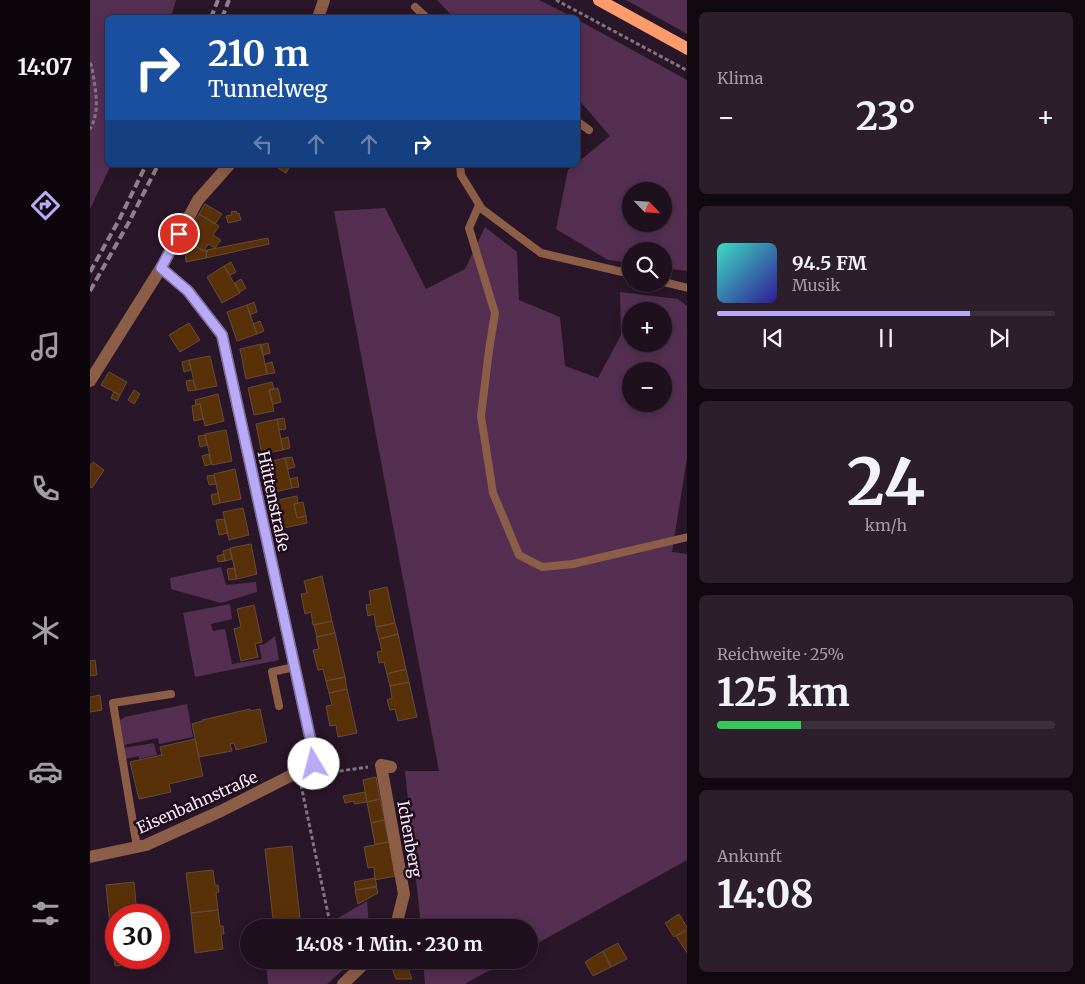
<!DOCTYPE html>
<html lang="de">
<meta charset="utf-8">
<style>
body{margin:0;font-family:Merriweather,serif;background:#2c1e2b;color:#f1f3f6;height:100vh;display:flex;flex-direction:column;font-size:19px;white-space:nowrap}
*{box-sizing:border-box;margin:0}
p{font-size:16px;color:#a19da4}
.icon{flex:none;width:28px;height:28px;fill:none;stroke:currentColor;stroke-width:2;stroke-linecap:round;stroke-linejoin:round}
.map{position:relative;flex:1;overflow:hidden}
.side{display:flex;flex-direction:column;gap:12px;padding:12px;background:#110910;width:398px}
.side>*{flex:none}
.guide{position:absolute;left:15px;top:15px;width:475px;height:152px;border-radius:8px;box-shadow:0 2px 12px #0003,0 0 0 1px #3c303c;background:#1a4fa0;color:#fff;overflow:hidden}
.needle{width:32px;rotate:115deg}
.controls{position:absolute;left:532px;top:182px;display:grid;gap:10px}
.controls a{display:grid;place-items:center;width:50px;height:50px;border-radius:50%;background:#1f101e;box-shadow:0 2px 12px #0003,0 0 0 1px #3c303c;font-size:25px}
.speed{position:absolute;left:15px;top:904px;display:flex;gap:10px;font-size:25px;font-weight:700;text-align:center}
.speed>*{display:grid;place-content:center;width:65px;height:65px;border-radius:50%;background:#1f101e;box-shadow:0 2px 12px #0003,0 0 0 1px #3c303c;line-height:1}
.speed .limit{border:8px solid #d22;background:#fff;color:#111}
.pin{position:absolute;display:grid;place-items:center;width:42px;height:42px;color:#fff;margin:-21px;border:2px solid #fff;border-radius:50%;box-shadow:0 1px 5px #0007}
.me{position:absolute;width:55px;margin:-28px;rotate:352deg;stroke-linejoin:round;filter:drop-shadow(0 0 4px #0008)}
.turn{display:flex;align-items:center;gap:18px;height:105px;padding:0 20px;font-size:22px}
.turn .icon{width:65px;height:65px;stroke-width:2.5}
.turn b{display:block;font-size:35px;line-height:42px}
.lanes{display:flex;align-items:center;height:48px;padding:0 20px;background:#0003;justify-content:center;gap:25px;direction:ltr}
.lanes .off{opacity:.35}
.big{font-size:38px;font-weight:700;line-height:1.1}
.side .widget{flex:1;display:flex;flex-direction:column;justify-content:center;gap:8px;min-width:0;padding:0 18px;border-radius:8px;background:#2c1e2b}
.side .dial{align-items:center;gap:0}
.dial b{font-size:65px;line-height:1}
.song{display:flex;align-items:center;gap:15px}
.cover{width:60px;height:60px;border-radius:8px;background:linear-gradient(135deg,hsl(170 70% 55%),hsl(250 70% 35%))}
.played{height:5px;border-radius:2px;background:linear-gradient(90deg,#b9aaf7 75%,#3c303c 75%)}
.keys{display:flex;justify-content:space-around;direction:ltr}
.heat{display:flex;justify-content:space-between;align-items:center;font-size:28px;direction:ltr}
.charge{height:8px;border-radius:4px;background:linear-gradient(90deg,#34c759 25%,#3c303c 0)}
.trip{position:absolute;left:150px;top:919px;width:298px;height:50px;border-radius:25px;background:#1f101e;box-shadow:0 2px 12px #0003,0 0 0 1px #3c303c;font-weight:700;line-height:50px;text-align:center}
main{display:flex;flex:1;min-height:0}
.dock{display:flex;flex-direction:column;width:90px;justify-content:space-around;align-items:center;background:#0c060c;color:#a19da4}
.dock .icon{width:35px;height:35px}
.dock .on{color:#b9aaf7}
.dock b{font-size:22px;color:#f1f3f6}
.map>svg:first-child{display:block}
.green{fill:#542f52;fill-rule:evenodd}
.building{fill:#593109;stroke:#644c3a}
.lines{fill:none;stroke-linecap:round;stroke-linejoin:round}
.path{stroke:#847383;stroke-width:3;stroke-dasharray:4 2.5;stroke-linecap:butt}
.service{stroke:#8c5d47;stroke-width:8}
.minor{stroke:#8c5d47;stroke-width:12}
.primary{stroke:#fc9b6b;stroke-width:12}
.rail{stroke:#907f8e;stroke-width:4;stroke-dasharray:8 4;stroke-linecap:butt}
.route-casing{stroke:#786ea1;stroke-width:12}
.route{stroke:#b9aaf7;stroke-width:9}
.labels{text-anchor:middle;stroke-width:5;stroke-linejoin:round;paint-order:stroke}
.street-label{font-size:16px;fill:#f7e9f5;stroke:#1f0d1e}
</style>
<main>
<nav class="dock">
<b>14:07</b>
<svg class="icon on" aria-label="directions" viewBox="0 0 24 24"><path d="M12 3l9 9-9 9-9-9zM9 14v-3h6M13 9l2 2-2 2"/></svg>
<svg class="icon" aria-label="music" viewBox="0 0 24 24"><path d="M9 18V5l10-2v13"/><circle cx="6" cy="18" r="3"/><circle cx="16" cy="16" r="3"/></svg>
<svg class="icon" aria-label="phone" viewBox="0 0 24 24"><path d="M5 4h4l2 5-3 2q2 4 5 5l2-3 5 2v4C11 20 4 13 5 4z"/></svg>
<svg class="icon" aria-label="climate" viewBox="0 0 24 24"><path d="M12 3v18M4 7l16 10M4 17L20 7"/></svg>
<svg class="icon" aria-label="car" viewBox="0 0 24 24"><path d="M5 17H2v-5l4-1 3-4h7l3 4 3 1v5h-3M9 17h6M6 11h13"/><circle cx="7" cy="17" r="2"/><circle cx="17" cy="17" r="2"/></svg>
<svg class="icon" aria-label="filters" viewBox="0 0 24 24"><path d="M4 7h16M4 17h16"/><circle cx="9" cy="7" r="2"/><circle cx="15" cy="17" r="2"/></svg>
</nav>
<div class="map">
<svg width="598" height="984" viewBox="0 0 598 984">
<rect width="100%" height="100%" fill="#291628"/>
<path class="green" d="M0 0H86L81 17 18 18V165H21L0 209Z
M347 0H449L483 17H363Z
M536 0H597V34L592 31Z
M488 20 597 80V271L574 268V251H541V263L518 260 466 229 478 170 484 165H488V162L520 136 488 99ZM541 191H574V224H541Z
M295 208 336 289 375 269 395 227 427 252 429 300 470 317 475 366 508 378 531 335 530 292 588 299 597 306V458L582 552 597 554V860L439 948V928L331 927 315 771H349L244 211ZM541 311H574V344H541ZM541 371H574V404H541Z
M131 567 136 585 166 582 167 592 131 603 81 589 80 578Z
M140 604 142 619 121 624 123 631 135 629 142 664 172 659 169 645 175 644 185 636 189 660 105 677 93 613Z
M97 704 103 737 69 744 68 738 34 745 30 720 35 717Z
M64 743 67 755 49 759V756L35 759 33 748Z
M277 901 279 927H233Z
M179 960H264L237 984H178L176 962Z
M333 960H418L375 984H335Z"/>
<path class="building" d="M183 165H201L196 173Z
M115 204 132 214 125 224 109 214Z
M146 211 147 214 149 213 151 220 138 223 136 216 142 215 141 212Z
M109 214 129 226 123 235 131 240 125 248 118 244 114 251 94 240Z
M178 238 179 244 116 258 117 250Z
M94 240 114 251 117 250 116 258 96 262Z
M141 262 146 272 140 275 134 266Z
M134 266 150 293 132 303 117 277Z
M151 279 156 288 150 292 145 283Z
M164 302 167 312 160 315 157 305Z
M157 305 167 334 147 341 137 312Z
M170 321 174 331 167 334 163 324Z
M99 323 110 340 90 352 79 335Z
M178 343 180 353 173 355 170 345Z
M171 344 177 374 156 379 150 349Z
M120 356 127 386 106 390 99 360Z
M99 360 101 370 94 372 92 362Z
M182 362 185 373 177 374 175 364Z
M19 372 37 382 30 395 11 385Z
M103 380 106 390 98 391 96 381Z
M182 382 184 389 179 390 184 411 164 415 158 388Z
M188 388 191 402 183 404 179 390Z
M44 390 50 394 44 404 38 400Z
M24 392 30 395 27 401 21 398Z
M128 394 134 421 115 426 110 404 106 405 105 400Z
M110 404 113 419 104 421 102 406Z
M194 418 196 429 189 430 187 419Z
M187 419 193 450 172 454 166 424Z
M136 430 142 461 122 465 115 434Z
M115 435 117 445 110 447 108 436Z
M198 437 200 448 193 450 191 439Z
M119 454 121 464 115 466 112 456Z
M202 457 205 467 198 469 195 458Z
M195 458 202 488 181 493 175 463Z
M3 462 14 470 2 488 0 487V466Z
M145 469 151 499 130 503 124 474Z
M124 475 126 484 119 485 117 476Z
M207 477 209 487 202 488 200 479Z
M128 493 130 503 123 505 121 495Z
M207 496 208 503 204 504 207 518 216 516 217 523 189 529 183 501Z
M213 502 216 516 207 518 204 504Z
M153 508 159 535 139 540 133 512Z
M134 519 138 533 129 535 126 520Z
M161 544 167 574 147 579 140 548Z
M140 549 142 559 135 561 133 551Z
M134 554 135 561 128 562 127 556Z
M144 568 147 579 139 580 137 569Z
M232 576 242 621 223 625 221 612 215 614 211 594 217 593 214 581Z
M297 587 305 623 286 627 284 614 278 616 276 605 281 604 279 591Z
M164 605 172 642 165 644 168 657 151 661 144 629 151 627 147 609Z
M242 621 245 633 227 637 224 625Z
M305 623 308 634 289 639 286 627Z
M245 633 255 677 236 681 233 669 228 670 223 650 229 649 226 637Z
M308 634 316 669 297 674 294 662 289 663 287 652 292 651 289 639Z
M5 660 7 675 0 676V661Z
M316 669 319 682 300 686 297 674Z
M255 677 257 689 239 693 236 681Z
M319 682 327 717 308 721 305 709 300 710 297 700 302 698 300 686Z
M257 689 267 733 248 737 246 725 240 726 236 706 242 705 239 693Z
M10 695 12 710 0 712V697Z
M160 709V711L170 709 177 742 146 750 144 743 140 744 142 751 109 757 102 724 112 721V720Z
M105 739 113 776 79 784 81 792 49 799 40 762 72 755 70 747Z
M286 777 290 799 277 802 273 780Z
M275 792 277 802 264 804V801L255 803 253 796Z
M290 799 295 820 281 823 277 802Z
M294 820 299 842 285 844 281 823Z
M299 842 305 876 285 880 284 867 278 868 274 847Z
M202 846 211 928H184L175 849Z
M123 870 125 885H128L129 892 126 893 128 910 101 913 96 873Z
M285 878 287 887 266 890 264 882Z
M44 882 47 915H26V924L20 925 16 885Z
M286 886 288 893 268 904 265 890Z
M128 910 130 926H133L134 934H131L133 949 105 953 101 913Z
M589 914 598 929 584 937 575 923Z
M26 924V958H52L53 963 25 966 20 925Z
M595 931 598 935V954L586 936Z
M528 943 537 959 521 967 513 951Z
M513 951 521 967 503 976 495 962Z
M299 960H315L322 979H306Z"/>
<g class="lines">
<path class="path" d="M466 0 598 71
M0 63 2 67C5 89 11 110 0 129
M237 768 250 771 278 767
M211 785 241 928"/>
<path class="service" d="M325 7 337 18
M488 122 499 130
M370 165 371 175 392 209 451 253 541 274
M389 205 379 228 405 313 399 350 391 416 403 493 429 555 452 567 483 564 598 537
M574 282 598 288
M189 706 182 672 204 667
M47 847 23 703 81 694"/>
<path class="minor" d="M228 18 234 0
M0 381 71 268 108 200 139 165
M301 767 291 765 314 894 307 922 304 928
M0 857 56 845 131 811 224 764 223 751 132 335 98 291 71 268
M253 984 278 960"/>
<path class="primary" d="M509 0 598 49"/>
<path class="rail" d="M121 18 128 0
M132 18 139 0
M0 272 29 220 56 165
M0 291 39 222 68 165"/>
</g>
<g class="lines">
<defs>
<path id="route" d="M89 234 71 268 98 291 132 335 223 751 224 764"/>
</defs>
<use href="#route" class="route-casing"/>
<use href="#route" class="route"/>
</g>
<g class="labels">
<g class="street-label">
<text transform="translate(184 501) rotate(78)" y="6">Hüttenstraße</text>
<text transform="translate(107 802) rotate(-24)" y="6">Eisenbahnstraße</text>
<text transform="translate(320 839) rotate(80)" y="6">Ichenberg</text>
</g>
</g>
</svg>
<div class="controls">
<a><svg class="needle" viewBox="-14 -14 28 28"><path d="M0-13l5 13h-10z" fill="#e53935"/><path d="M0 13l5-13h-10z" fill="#a19da4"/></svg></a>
<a><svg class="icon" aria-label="search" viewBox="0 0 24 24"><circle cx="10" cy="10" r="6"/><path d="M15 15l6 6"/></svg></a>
<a>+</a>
<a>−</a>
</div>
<div class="speed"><div class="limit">30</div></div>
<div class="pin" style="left:89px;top:234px;background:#d93025"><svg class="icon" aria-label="arrive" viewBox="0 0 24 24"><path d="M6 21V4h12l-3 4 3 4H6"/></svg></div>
<svg class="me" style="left:224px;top:764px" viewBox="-20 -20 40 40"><circle r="19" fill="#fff"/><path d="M0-13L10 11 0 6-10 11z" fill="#b9aaf7"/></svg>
<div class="trip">14:08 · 1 Min. · 230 m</div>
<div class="guide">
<div class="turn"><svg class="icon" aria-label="right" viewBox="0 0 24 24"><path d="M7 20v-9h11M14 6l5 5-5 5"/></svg><div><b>210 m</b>Tunnelweg</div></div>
<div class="lanes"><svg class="icon off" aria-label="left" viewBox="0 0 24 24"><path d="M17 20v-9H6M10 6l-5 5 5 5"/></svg><svg class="icon off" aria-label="ahead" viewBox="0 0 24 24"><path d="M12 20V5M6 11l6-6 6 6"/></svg><svg class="icon off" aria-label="ahead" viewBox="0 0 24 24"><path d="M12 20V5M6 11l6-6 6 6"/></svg><svg class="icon" aria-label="right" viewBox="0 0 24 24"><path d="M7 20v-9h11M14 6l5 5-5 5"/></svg></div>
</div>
</div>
<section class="side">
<div class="widget"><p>Klima</p>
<div class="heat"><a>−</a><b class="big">23°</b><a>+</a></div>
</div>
<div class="widget">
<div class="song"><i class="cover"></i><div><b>94.5 FM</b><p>Musik</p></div></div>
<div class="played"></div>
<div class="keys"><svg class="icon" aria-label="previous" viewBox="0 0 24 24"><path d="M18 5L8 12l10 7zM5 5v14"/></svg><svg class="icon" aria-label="pause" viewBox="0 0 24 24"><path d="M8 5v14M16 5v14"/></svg><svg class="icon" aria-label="next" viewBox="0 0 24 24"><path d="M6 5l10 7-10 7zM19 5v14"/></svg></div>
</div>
<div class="widget dial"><b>24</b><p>km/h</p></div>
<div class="widget"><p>Reichweite · 25%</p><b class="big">125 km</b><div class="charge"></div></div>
<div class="widget"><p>Ankunft</p><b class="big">14:08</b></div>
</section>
</main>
